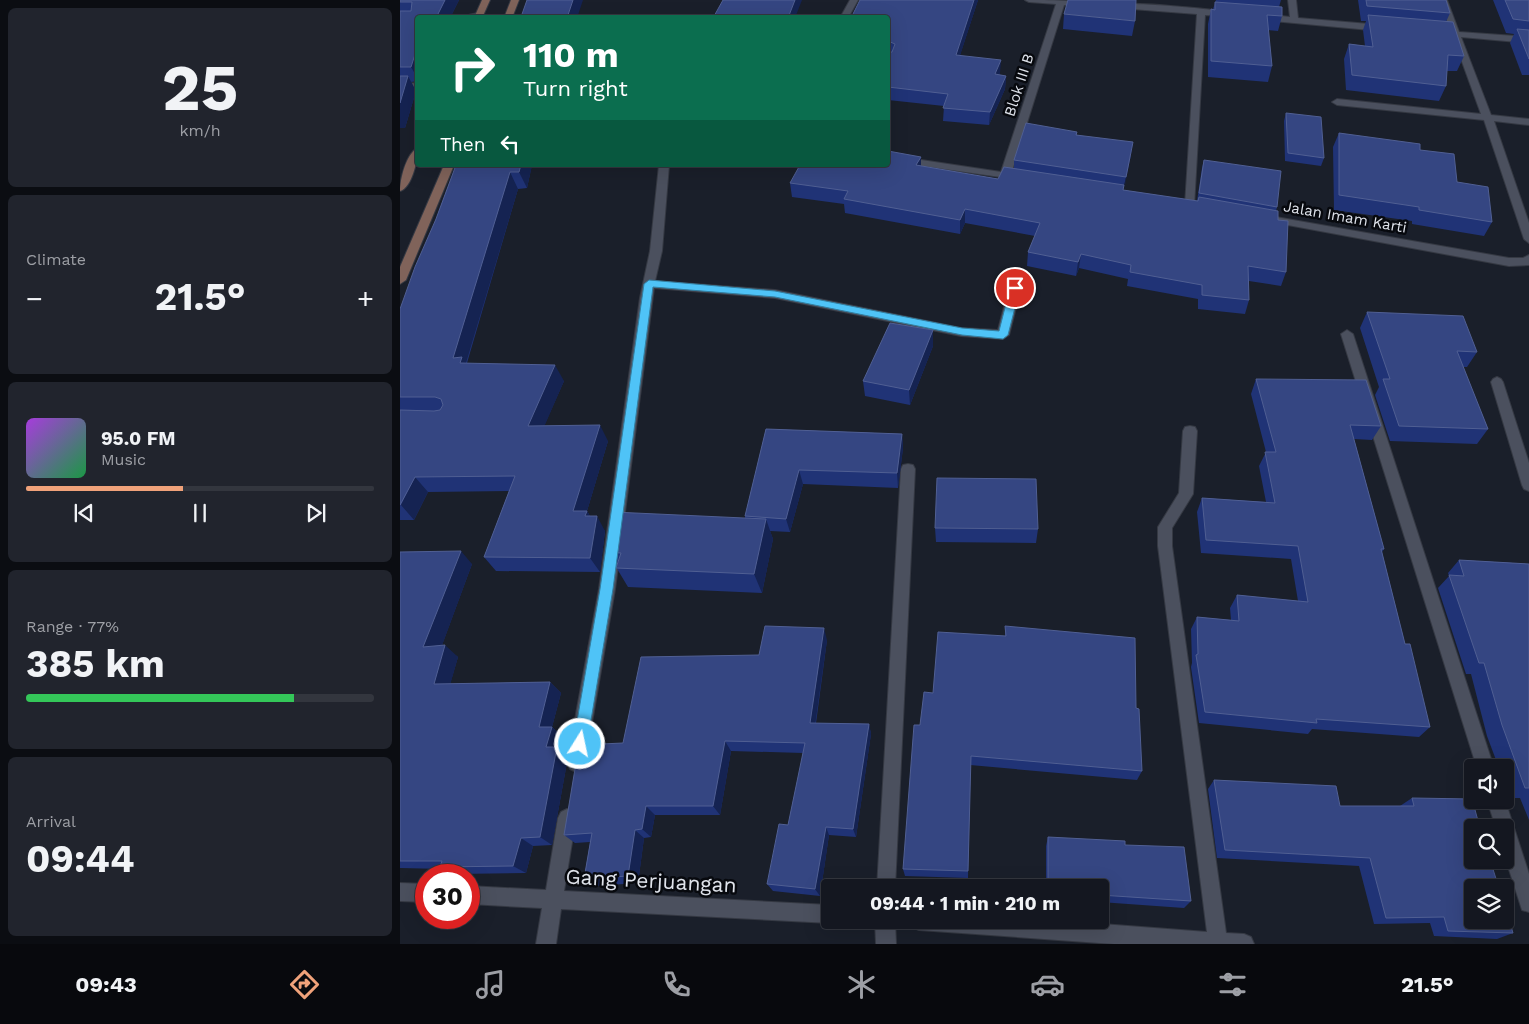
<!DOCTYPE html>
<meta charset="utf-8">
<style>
body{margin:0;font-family:"Work Sans",sans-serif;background:#21242d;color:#f1f3f6;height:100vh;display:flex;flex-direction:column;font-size:19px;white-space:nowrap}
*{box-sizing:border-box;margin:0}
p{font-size:16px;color:#9d9fa5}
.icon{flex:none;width:28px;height:28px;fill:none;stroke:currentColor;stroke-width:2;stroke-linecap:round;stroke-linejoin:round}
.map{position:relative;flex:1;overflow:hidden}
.panel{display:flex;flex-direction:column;gap:8px;padding:8px;background:#0b0d12;width:400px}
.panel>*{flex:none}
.guide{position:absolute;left:15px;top:15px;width:475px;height:152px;border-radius:5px;box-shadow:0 5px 20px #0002,0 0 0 1px #33363e;background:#0b6e4f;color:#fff;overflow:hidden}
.fabs{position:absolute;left:1064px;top:759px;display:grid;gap:10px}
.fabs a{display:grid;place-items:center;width:50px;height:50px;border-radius:5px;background:#141720;box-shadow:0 5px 20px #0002,0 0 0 1px #33363e;font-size:25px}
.speed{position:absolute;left:15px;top:864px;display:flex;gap:10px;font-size:25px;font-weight:700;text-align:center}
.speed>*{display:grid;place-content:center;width:65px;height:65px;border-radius:50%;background:#141720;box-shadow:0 5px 20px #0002,0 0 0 1px #33363e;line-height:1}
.speed .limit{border:8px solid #d22;background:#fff;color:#111}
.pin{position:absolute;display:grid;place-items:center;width:42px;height:42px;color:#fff;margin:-21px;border:2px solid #fff;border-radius:50%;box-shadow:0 1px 5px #0007}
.me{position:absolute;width:55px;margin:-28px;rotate:10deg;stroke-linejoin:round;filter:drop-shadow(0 0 4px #0008)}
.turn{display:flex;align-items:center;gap:18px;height:105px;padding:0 25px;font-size:22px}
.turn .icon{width:65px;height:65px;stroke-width:2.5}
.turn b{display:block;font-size:35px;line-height:42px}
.then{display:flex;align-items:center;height:48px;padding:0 25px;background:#0003;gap:10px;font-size:19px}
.big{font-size:38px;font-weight:700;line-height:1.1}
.panel .widget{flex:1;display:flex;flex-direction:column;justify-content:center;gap:8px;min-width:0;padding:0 18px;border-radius:8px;background:#21242d}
.panel .dial{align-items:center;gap:0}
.dial b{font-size:65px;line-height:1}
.song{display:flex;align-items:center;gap:15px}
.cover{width:60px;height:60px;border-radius:8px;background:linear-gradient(135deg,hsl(280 70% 55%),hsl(140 70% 35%))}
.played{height:5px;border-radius:2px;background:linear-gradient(90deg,#f0a27a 45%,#33363e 45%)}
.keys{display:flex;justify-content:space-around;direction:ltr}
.heat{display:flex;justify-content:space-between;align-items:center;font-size:28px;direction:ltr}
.charge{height:8px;border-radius:4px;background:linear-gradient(90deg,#34c759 77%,#33363e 0)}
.trip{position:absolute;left:421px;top:879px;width:288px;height:50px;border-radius:5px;background:#141720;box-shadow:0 5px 20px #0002,0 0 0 1px #33363e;font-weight:700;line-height:50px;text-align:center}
.tab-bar{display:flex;height:80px;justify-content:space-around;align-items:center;background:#08090d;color:#9d9fa5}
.tab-bar .icon{width:35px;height:35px}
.tab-bar .selected{color:#f0a27a}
.tab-bar b{font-size:22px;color:#f1f3f6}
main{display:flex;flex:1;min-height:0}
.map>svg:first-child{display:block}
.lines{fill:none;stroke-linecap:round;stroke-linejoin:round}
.minor-casing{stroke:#353943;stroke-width:2}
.secondary-casing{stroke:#353943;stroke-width:2}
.minor{fill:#4b505e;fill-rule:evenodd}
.secondary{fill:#80635a;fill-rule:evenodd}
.wall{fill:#203376}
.shaded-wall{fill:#152352}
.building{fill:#354682;stroke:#505f93}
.route{fill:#4fc3f7;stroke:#337fa1}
.labels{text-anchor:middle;stroke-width:5;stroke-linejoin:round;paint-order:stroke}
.far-street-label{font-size:15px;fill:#dfe3eb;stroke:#07090e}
.near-street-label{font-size:21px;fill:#dfe3eb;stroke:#07090e}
</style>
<main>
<section class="panel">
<div class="widget dial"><b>25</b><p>km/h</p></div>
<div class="widget"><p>Climate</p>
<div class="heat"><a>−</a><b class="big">21.5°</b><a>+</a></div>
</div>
<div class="widget">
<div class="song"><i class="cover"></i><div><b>95.0 FM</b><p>Music</p></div></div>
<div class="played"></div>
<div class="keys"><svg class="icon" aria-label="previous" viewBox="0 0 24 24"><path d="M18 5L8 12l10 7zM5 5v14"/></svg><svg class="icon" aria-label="pause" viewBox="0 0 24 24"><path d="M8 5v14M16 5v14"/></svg><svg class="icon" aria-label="next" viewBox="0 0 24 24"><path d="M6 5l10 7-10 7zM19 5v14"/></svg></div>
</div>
<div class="widget"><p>Range · 77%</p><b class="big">385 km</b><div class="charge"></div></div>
<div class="widget"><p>Arrival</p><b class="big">09:44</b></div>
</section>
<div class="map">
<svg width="1129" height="944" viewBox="0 0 1129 944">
<rect width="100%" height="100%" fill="#1a1f2a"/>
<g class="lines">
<defs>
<path id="minor" d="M450 0H458L448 18H440Z
M625 0C640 0 678 0 689 4L685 6 664 5 611 174 621 176 622 178 621 180 488 161V155L601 172 656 4 629 2Z
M888 0H896L898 18 981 25 985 28 981 31 863 20 859 17 863 14 890 17Z
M1039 0H1047L1059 32 1129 37V43L1061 37 1091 115 1129 119V125L1094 121 1129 223V243L1124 239 1084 120 937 105 932 102 937 99 1081 114 1053 37 1040 36 1036 33 1040 30 1051 31Z
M716 4C728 2 827 9 833 14L829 16 805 15 794 207 790 208 785 205 797 14 719 8 715 6Z
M78 13 81 14V18H54Z
M18 83V89L0 90V84Z
M259 165H269L262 251 255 281 375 290 561 328 598 330 609 288 615 284 621 288 609 335 603 339 561 336 375 298 254 288 215 589 185 763 182 769 176 772 170 769 167 763 199 589 240 298 250 251Z
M870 216 1109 258H1123L1129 255V265L1109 266 866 221 865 219 866 217Z
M947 330 953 334 1094 768H1077L941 334Z
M1097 377 1101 379 1103 382 1129 463V491L1124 489 1122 485 1091 382 1093 379Z
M790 426 795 427 797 431 793 494 772 528V546L826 933 844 934 851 937 854 944H714L519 930 512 927 509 920H649L807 932 758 546V527L779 493 783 431 785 427Z
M508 464 513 465 515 469 495 888H477L501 469 503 465Z
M1087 800H1105L1129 874V912L1122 910 1105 857V828H1096Z
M167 809 173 812 176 818 164 891 430 905V920H437L430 923 161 909 156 944H136L142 908 69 904V886L146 890 158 818 161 812Z
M0 883 26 884V902L0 901Z
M475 920H495L496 944H476Z"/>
<path id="secondary" d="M82 0H90L82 18H74Z
M111 0H119L112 18H104Z
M18 148C18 159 12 188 0 191 0 180 6 153 18 148Z
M44 165H54L6 280 0 284V267Z"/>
</defs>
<use href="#minor" class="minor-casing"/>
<use href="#secondary" class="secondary-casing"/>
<use href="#minor" class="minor"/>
<use href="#secondary" class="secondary"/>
</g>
<path class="wall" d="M0 0H59L50 18H18V81L11 82 16 91 5 128H0Z
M460 0H578L560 55 600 73 599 75 606 76 605 89 589 125 543 121 544 106 488 100V18Z
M816 0H881L879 7 882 16 878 31 868 30 872 66 868 82 808 77V24L811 9H813Z
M958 0H1046L1050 13 1046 22 1064 56 1057 71H1047L1046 86 1039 101 946 90 944 59 949 44 965 46 963 30 966 21H961Z
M1093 0H1129V75H1122L1110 43 1114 34 1106 33Z
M664 14 735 21 732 36 663 29Z
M886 113 924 158 921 166 885 161 884 121Z
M677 132V135L731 155 723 190 797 201 802 168 804 160 877 207 876 211 886 272 881 286 849 281V300L845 314 798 309V299L727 286 728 279 679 268 676 276 627 266 628 252 635 236 565 223 560 234 445 213 444 204 392 197 390 183 521 166 598 179 614 168V160Z
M939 133 1020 150 1057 182 1092 222 1084 236 1012 224V221L934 210 933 147Z
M56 165H132L127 188 118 189 67 363 164 381 144 426 208 441 187 511 190 516 205 531 200 572 96 571 84 557 109 491 28 492 14 520H0V309L36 219Z
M967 312 1077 352 1067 367H1063L1088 429 1077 444 990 441 975 395 979 387 960 328Z
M533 330V346L510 405 465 396 463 381Z
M856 379 981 426 972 440 954 439 984 549 982 552 1005 644 1030 727 1019 737 912 729 908 734 799 723 791 667 792 663 791 629 797 617 831 620 830 608 837 595 898 601 891 559 801 553 797 512 802 498 866 502 859 466 866 452 851 394Z
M366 429 502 434 503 448 498 488 403 484 390 532 370 531 373 539 362 593 228 587 207 552 345 518V516Z
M535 528 638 529 636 543 536 542Z
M0 552 72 564 42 645 58 657 50 684 150 682 161 693 152 727 163 737 159 749 168 757 152 845 133 846 126 873 55 874 44 869 0 868Z
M1059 560 1129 564V820L1120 798H1110L1105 784V768H1099L1087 736 1071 674H1066L1038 588 1049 576 1048 573Z
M605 626 736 708 742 771 737 780 570 765 568 878 505 876 503 869 520 725 533 693 605 636Z
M427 640 416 723 469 724 471 734 456 837 429 835 420 896 373 891 367 884 388 825 403 753 331 751 320 815H255L251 837 244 838 238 883 195 886 184 879 190 842 175 843 164 835 223 743 359 655Z
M814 780 940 806H1000L1012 798 1113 933 1097 939 1034 936 1030 923 974 924 959 866 817 858 808 789Z
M648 837 725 845 791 901 784 908 700 902V888H646V846Z"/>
<path class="shaded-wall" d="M45 0H59L50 18H36Z
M173 0H183L177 18H167Z
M395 0H402L395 18H388Z
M574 0H578L556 68V55Z
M18 45V79L11 67Z
M601 60 600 73 594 87 595 74Z
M8 76 16 91 5 128H0V103Z
M606 76 605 89 589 125 590 112Z
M733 142 731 155 724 190 726 177Z
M521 157V170L516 165Z
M121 165H132L127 188 119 172Z
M110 172 118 189 66 363 73 373 53 358Z
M565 209V223L560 234V220Z
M681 254 679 268 676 276 678 262Z
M533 330V346L510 405 509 390Z
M155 365 164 381 138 441 128 426Z
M200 425 208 441 187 511 195 525 197 516 205 531 200 572 190 558 173 511Z
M502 434 503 448 498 488 497 473Z
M399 470 403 484 390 532 386 519Z
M15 477 28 492 14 520 1 505Z
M366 519 373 539 362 593 354 574Z
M61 551 72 564 37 659 23 647Z
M424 628 427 640 414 733 410 723Z
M45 645 58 657 47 696 34 684Z
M150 682 161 693 152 727 163 737 159 749 168 757 152 845 140 837 146 747 139 727Z
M469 724 471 734 456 837 453 829Z
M325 741 331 751 320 815 313 806Z
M246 806 255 815 251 837 242 829Z
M426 827 429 835 420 896 415 889Z
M235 830 244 838 238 883 228 876Z
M121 838 133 846 126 873 113 866Z"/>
<path class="building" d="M0 0H45L36 18H18V45L11 67H0V11H11L12 2H0Z
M127 0H173L167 18H113L121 17Z
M323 0H395L388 18H313Z
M460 0H574L556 55 601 60 595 74 606 76 590 112 543 108 548 94 488 87V53L492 52 495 44 488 41V18H451Z
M668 0H736L735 21 664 14Z
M966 0H1046L1050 13 967 6Z
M1105 0H1129V21L1113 19Z
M815 2 882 7V16L867 15 872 66 811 61V9L815 10Z
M968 15 1053 22 1064 56 1048 55 1046 86 952 75 949 44 973 47Z
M1117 29 1129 30V59Z
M0 76H8L0 103Z
M886 113 921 117 924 158 888 153Z
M626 123 677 132 676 135 733 142 726 177 614 160Z
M939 133 1020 144V150L1054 154 1057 182 1088 187 1092 222 1019 210V207L939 195Z
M488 151 521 157 516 165 598 179 604 167 724 185 723 190 798 201 799 197 878 211V220L888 221 886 272 848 266 849 300 802 295V285L730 272 731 265 681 254 678 262 628 252 640 223 565 209 560 220 444 199 448 191 390 183 400 165H488Z
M804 160 881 171 877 207 799 193Z
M56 165H121L119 172H110L53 358 62 357 60 363 155 365 128 426 200 425 173 511H187L185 516H197L190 558 84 557 115 476 15 477 0 505V410L34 411 40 410 43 405 41 399 35 397H0V309L15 267 36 219Z
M967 312 1063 316 1077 352 1057 351 1088 429 999 426 983 379H990Z
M490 323 533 330 509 390 463 381Z
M856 379 966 380 981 426 950 425 984 549H981L1005 644H1010L1030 727 916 719 917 723 805 712 796 655 798 654 797 617 839 621 837 595 908 602 898 546 806 540 802 498 875 503 865 452H876Z
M366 429 502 434 497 473 399 470 386 519 345 516Z
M537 478 636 479 638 529 535 528Z
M213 512 366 519 354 574 216 568 221 553 207 552Z
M61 551 23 647 45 645 34 684 150 682 139 727H152L146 747H157L140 837 121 838 113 866 40 867 42 861H0V552Z
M1059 560 1129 564V788H1125L1102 725 1084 663H1079L1049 575 1064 576Z
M365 626 424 628 410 723 469 724 453 829 426 827 415 889 367 884 379 824 388 825 405 743 325 741 313 806H246L242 829 235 830 228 876 184 879 192 833 164 835 179 745 223 743 241 657 359 655Z
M605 626 735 638 736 708 739 709 742 771 571 756 568 871 503 869 514 725H520L524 692 533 693 538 632 606 636Z
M814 780 936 786 940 806H1014L1012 798 1072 799 1080 828H1072V860H1090L1099 888H1072V920H1105V907L1113 933 1048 931 1044 917 986 918 970 858 825 850Z
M648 837 725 841V845L784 847 791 901 700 895V888H648Z"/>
<path class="route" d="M249 280 375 291 562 328 599 331 610 288 615 285 620 288 608 335 603 339 562 335 375 297 253 287 213 589 187 744 185 749 180 751 175 749 173 744 200 589 244 284Z"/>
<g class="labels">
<g class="far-street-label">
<text transform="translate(619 85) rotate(-72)" y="5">Blok III B</text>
<text transform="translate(945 217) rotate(10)" y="5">Jalan Imam Karti</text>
</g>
<g class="near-street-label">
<text transform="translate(251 881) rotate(3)" y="7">Gang Perjuangan</text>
</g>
</g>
</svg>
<div class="fabs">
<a><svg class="icon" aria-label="sound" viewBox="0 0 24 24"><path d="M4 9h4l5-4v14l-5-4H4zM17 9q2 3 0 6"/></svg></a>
<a><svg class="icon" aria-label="search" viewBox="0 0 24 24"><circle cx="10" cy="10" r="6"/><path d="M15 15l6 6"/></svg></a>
<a><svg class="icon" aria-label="layers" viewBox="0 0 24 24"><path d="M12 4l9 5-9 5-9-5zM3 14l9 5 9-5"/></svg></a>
</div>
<div class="speed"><div class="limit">30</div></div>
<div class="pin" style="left:615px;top:288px;background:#d93025"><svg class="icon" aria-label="arrive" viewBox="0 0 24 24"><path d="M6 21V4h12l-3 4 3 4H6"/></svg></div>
<svg class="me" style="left:180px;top:744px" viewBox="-20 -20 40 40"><circle r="17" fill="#4fc3f7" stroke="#fff" stroke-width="3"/><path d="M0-11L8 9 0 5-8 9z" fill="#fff"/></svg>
<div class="trip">09:44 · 1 min · 210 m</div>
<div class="guide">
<div class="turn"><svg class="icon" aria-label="right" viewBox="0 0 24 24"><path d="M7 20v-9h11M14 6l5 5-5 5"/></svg><div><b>110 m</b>Turn right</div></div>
<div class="then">Then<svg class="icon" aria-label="left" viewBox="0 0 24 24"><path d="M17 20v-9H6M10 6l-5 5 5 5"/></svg></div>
</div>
</div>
</main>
<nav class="tab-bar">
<b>09:43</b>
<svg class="icon selected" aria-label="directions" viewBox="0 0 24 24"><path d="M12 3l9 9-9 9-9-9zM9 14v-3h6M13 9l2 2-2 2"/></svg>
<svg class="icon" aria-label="music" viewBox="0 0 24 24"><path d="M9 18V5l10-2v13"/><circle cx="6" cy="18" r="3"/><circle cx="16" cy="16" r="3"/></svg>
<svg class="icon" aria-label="phone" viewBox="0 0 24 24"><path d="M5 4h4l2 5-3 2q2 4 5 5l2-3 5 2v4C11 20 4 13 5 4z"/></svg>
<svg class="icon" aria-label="climate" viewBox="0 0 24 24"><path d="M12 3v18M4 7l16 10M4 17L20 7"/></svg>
<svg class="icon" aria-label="car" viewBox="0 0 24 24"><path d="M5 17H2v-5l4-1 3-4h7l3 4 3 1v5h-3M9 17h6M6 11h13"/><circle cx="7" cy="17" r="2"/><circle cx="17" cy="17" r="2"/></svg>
<svg class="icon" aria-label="filters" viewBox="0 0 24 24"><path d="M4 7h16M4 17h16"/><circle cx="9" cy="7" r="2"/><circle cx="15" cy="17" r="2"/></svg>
<b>21.5°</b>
</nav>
